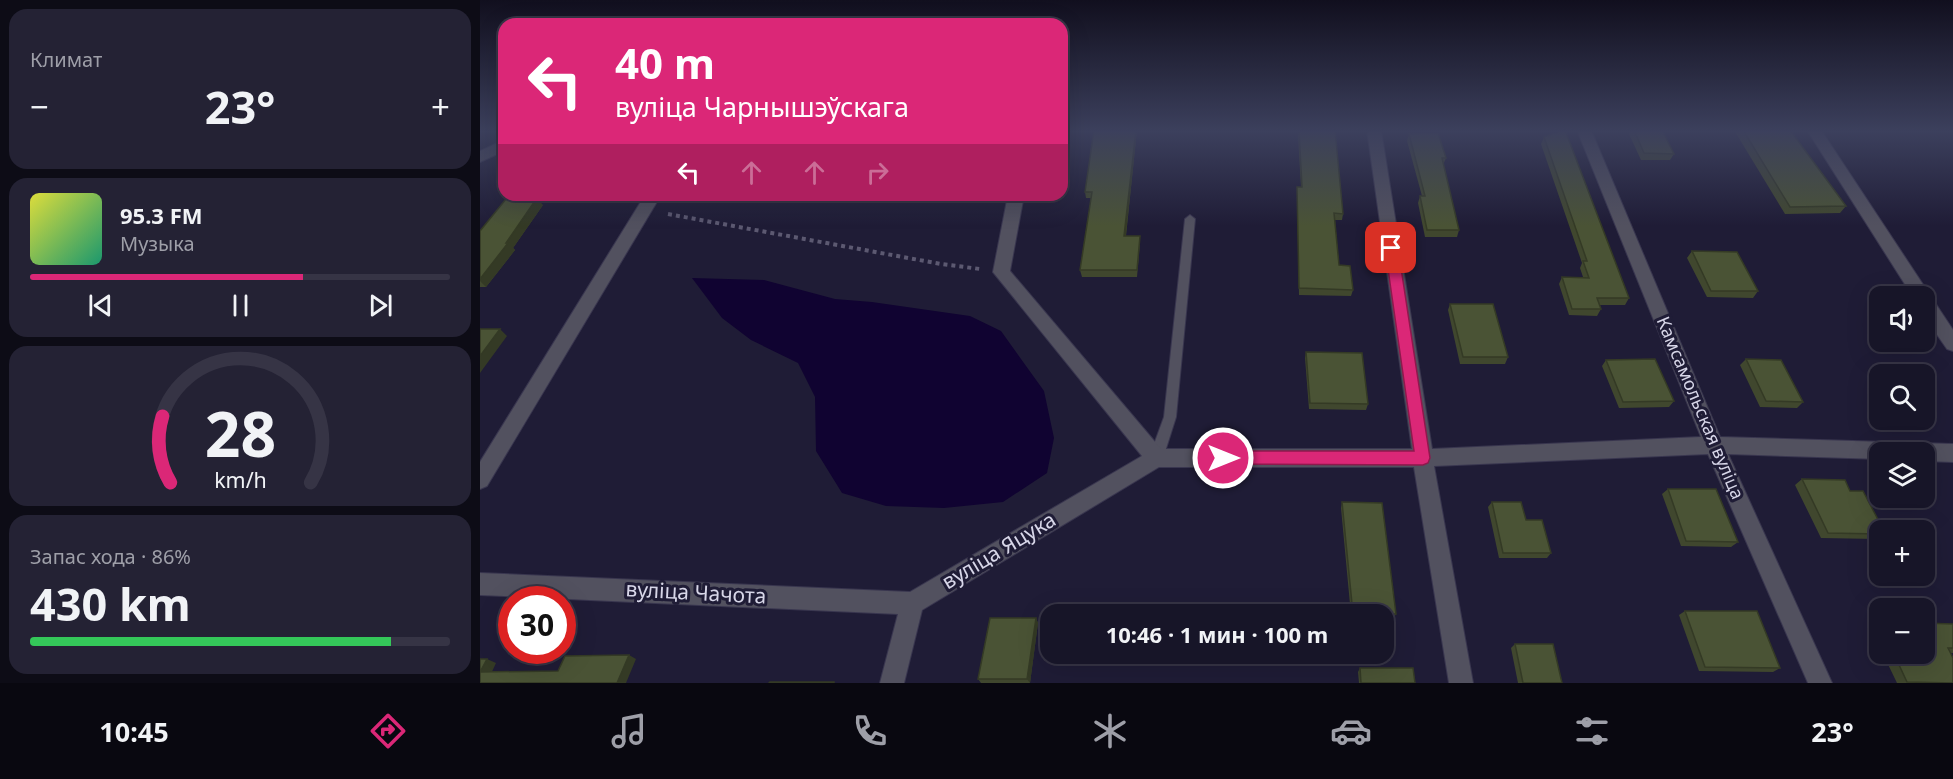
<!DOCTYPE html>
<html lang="ru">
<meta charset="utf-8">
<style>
body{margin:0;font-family:"Noto Sans",sans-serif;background:#242234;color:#f1f3f6;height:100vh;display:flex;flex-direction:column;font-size:22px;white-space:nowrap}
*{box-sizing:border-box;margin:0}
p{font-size:20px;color:#9e9fa8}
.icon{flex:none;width:33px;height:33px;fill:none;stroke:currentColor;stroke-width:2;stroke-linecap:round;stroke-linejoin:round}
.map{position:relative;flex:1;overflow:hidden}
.details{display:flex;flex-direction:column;gap:9px;padding:9px;background:#0d0c16;width:480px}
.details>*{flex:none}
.hud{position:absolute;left:18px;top:18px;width:570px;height:183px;border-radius:18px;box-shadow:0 6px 24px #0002,0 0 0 2px #363445;background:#db2777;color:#fff;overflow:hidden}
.tools{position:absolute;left:1389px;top:286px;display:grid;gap:12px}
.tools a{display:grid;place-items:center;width:66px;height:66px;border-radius:12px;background:#171528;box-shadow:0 6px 24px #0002,0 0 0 2px #363445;font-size:30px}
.speed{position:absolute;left:18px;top:586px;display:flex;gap:12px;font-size:30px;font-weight:700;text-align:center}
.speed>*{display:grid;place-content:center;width:78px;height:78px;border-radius:50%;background:#171528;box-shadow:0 6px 24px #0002,0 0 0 2px #363445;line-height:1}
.speed .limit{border:9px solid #d22;background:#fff;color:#111}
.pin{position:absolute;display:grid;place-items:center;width:51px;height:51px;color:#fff;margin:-26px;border-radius:12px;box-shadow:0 3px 9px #0006}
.me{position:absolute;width:66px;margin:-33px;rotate:90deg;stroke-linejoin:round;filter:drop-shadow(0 0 4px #0008)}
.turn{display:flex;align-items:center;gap:21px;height:126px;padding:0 18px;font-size:27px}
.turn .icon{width:78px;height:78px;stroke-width:2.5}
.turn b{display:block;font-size:42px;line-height:51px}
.lanes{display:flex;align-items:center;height:57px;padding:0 18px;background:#0003;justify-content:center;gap:30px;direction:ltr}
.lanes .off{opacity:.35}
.big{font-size:45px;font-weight:700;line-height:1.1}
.details .widget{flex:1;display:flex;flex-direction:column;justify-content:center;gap:9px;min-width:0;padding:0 21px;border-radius:18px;background:#242234}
.details .dial{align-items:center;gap:0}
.dial svg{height:156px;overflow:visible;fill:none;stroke:#363445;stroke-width:7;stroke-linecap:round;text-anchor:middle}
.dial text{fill:#f1f3f6;stroke:none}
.song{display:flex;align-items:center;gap:18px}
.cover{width:72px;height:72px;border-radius:9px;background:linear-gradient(135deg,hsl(60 70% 55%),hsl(160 70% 35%))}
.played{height:6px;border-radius:3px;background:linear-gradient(90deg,#db2777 65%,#363445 65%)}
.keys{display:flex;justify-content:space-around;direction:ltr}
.heat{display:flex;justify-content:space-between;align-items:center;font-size:33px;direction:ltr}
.charge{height:9px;border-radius:4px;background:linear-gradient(90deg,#34c759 86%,#363445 0)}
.trip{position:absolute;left:560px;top:604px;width:354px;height:60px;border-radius:18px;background:#171528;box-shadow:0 6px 24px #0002,0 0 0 2px #363445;font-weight:700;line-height:60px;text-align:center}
.tab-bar{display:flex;height:96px;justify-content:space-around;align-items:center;background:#090810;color:#9e9fa8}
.tab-bar .icon{width:42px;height:42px}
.tab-bar .selected{color:#db2777}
.tab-bar b{font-size:27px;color:#f1f3f6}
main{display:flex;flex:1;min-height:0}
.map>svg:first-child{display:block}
.water{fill:#100331}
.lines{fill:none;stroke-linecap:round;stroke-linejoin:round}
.lane-casing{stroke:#39364f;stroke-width:2}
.street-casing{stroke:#39364f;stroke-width:2}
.path{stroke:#5c5971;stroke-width:4;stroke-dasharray:4 4;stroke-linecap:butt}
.lane{fill:#52515f;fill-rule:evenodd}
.street{fill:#52515f;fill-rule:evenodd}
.wall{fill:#40472e}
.shaded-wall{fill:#343a25}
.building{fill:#4a5335;stroke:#343a25;stroke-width:1.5}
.route{fill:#db2777;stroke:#8e194d;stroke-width:1.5}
.labels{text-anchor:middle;stroke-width:6;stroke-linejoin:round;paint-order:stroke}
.street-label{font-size:18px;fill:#d7d6e8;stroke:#1f1c36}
.near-street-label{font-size:21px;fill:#d7d6e8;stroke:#1f1c36}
</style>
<main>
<section class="details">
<div class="widget"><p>Климат</p>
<div class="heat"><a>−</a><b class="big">23°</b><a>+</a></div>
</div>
<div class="widget">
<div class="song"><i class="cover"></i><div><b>95.3 FM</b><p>Музыка</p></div></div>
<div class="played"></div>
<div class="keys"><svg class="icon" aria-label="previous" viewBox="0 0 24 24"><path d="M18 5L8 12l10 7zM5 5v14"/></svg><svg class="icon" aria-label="pause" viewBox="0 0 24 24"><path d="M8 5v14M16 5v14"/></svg><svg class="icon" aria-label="next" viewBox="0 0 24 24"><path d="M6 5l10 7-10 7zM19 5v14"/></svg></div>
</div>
<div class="widget dial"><svg viewBox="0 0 100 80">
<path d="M14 69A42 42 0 1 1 86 69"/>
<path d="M14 69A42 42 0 0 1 10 35" stroke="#db2777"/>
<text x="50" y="56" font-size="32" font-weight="700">28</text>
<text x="50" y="72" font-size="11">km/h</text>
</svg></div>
<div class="widget"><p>Запас хода · 86%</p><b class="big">430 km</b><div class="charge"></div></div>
</section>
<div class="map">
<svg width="1473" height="683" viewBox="0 0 1473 683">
<rect width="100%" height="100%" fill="#1f1c36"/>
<path class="water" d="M212 278 284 280 355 299 392 302 490 316 521 331 564 391 574 438 567 473 523 502 464 508 406 506 362 493 336 451 335 397 318 363 271 340 242 318Z"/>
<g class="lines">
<defs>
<path id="lane" d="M710 215 715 219 696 417 683 458 681 462 676 464 671 462 669 458 684 417 705 219Z"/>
<path id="street" d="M887 130H901L952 449 1221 437 1097 130H1111L1240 437 1473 444V462L1444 461V453H1400V459L1248 454 1352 683H1328L1228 454 954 466 993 683H969L934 467H679L442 610 424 683H400L418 614 0 595V573L430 592 662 456 513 272 528 195H544L530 271 681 449H932Z
M1327 130H1341L1473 330V351L1467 349 1444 316V297H1433Z
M24 140V151L0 162V151Z
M165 195H181L7 486 0 489V462Z"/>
</defs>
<use href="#lane" class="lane-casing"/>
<use href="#street" class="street-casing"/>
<path class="path" d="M188 214 461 264 500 269"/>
<use href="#lane" class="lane"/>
<use href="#street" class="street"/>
</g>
<path class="wall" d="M614 130H657L646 236H660V243L657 277H602L600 270 611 198H606L605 192Z
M819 130 863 214 862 220H855L859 265 873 290 871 296 819 295 817 194V187H821L818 136Z
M1151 130H1182L1194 154 1190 160H1161L1149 134Z
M1254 130H1310L1366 206 1360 213 1305 214Z
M929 134 966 158 963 165 979 230 977 237H945L938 203 940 196H942L927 141Z
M1064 137 1149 298 1145 305H1119L1121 309 1117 316 1089 315 1079 284 1082 277H1103L1100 268 1102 263 1061 144Z
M63 205 33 248 35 250 6 287H0V231Z
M1212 251 1278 291 1273 298 1227 297 1207 258Z
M970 304 1028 357 1025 364H980L968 310Z
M826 352 888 404 886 410 829 409 825 358Z
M1266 359 1323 402 1317 408 1280 407 1260 365Z
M1126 360 1194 401 1189 407 1139 408 1122 366Z
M1322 479 1370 491 1400 531V538L1397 539 1341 538 1315 485Z
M1188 489 1258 542 1251 547 1201 546 1182 494Z
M862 502 916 614 913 619H903V615H871L861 508Z
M1012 502 1046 520 1071 553 1067 558H1019L1008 507Z
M1205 611 1300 668 1293 672 1219 671 1199 615Z
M556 618 558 623 550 683H501L498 679Z
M1398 622H1400V647L1390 626Z
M1473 624V653H1470L1473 683H1417L1403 654H1444Z
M1035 644 1082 683H1038L1031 648Z
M880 668 935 683H879L878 672Z"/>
<path class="shaded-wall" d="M656 130H657L645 243 644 236Z
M57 198 63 205 33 248 35 250 6 287 0 281V279Z
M20 329 27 336 0 373V356Z
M556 618 558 623 550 683 547 679Z
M149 655 156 659 146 683H137Z
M7 659 16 663 10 676 0 672Z"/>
<path class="building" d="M614 130H656L644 236H660L657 270H600L612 192H605Z
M819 130H855L863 214 854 213 859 265 870 266 873 290 819 288 817 187H822Z
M1083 130H1085L1149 298H1117L1121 309H1092L1082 277 1109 278 1103 261H1107L1064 137Z
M1154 130H1182L1194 154 1164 153Z
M1263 130H1310L1366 206 1310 207Z
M958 133 966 158H962L979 230H947L940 196H945L929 134Z
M57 198 26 243H28L0 279V231L26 199Z
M1212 251 1257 252 1278 291H1231Z
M970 304H1013L1028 357H983Z
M0 329H20L0 356Z
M826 352 882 353 888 404 830 403Z
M1175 359 1194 401 1143 402 1126 360Z
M1266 359 1301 360 1323 402 1286 401Z
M1322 479 1365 480 1370 491H1383L1404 531H1400V534L1348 533Z
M1188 489H1236L1258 542 1206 541Z
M862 502 902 503 916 614H873Z
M1012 502H1041L1046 520H1062L1071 553H1023Z
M1205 611H1277L1300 668 1225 667Z
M510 618H556L547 679H498Z
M1444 623 1473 624V648H1468L1473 658V683L1427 682 1414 654H1444Z
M1035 644H1073L1082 683H1043Z
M149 655 137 683H0V659H7L0 672 78 671 85 656Z
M880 668H933L935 683H881Z
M290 682H354V683H289Z"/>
<linearGradient id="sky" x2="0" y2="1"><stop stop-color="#110f1e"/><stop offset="0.58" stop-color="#3c405d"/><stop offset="1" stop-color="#3c405d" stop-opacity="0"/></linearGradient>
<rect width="1473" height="226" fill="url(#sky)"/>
<path class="route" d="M911 243 918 248 950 458 948 463 943 465 743 464 738 463 735 458 738 453 743 451H934L905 248Z"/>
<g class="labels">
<g class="street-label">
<text transform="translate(1220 408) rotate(67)" y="6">Камсамольская вуліца</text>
</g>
<g class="near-street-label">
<text transform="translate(519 551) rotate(-31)" y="7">вуліца Яцука</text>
<text transform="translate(216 593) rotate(3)" y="7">вуліца Чачота</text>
</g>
</g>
</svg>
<div class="tools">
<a><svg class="icon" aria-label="sound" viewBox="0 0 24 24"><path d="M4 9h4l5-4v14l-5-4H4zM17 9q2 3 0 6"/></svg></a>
<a><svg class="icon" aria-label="search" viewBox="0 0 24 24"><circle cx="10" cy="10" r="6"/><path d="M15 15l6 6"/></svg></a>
<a><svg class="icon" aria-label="layers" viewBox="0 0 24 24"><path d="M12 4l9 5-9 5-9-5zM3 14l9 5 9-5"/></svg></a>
<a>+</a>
<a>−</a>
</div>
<div class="speed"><div class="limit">30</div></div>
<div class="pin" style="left:911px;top:248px;background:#d93025"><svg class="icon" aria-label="arrive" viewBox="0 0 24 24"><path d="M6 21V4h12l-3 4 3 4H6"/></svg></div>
<svg class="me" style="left:743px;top:458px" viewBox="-20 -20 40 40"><circle r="17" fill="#db2777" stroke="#fff" stroke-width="3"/><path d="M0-11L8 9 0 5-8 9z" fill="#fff"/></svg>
<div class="trip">10:46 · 1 мин · 100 m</div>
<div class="hud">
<div class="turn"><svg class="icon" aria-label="left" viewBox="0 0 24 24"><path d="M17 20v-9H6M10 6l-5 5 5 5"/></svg><div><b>40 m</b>вуліца Чарнышэўскага</div></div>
<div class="lanes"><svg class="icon" aria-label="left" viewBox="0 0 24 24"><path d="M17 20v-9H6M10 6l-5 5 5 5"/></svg><svg class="icon off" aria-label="ahead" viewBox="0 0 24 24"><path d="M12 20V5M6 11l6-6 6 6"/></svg><svg class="icon off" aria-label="ahead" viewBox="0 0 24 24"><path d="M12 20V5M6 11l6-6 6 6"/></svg><svg class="icon off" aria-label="right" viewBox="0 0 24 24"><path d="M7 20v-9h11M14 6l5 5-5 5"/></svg></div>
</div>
</div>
</main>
<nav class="tab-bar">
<b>10:45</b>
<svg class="icon selected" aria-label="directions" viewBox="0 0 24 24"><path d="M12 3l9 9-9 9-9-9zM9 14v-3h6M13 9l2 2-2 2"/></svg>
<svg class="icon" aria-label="music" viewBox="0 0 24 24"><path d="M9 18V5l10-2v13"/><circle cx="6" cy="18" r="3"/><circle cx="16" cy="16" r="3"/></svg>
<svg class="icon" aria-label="phone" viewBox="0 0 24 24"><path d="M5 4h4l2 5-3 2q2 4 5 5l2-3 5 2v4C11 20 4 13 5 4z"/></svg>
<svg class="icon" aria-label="climate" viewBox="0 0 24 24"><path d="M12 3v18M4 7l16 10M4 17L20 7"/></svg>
<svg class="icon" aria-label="car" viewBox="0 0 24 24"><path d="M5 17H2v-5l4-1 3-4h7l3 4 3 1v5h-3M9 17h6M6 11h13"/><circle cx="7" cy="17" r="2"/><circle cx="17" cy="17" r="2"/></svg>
<svg class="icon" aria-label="filters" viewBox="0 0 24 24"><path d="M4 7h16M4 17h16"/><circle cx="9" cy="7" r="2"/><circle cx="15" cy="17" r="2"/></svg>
<b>23°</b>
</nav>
